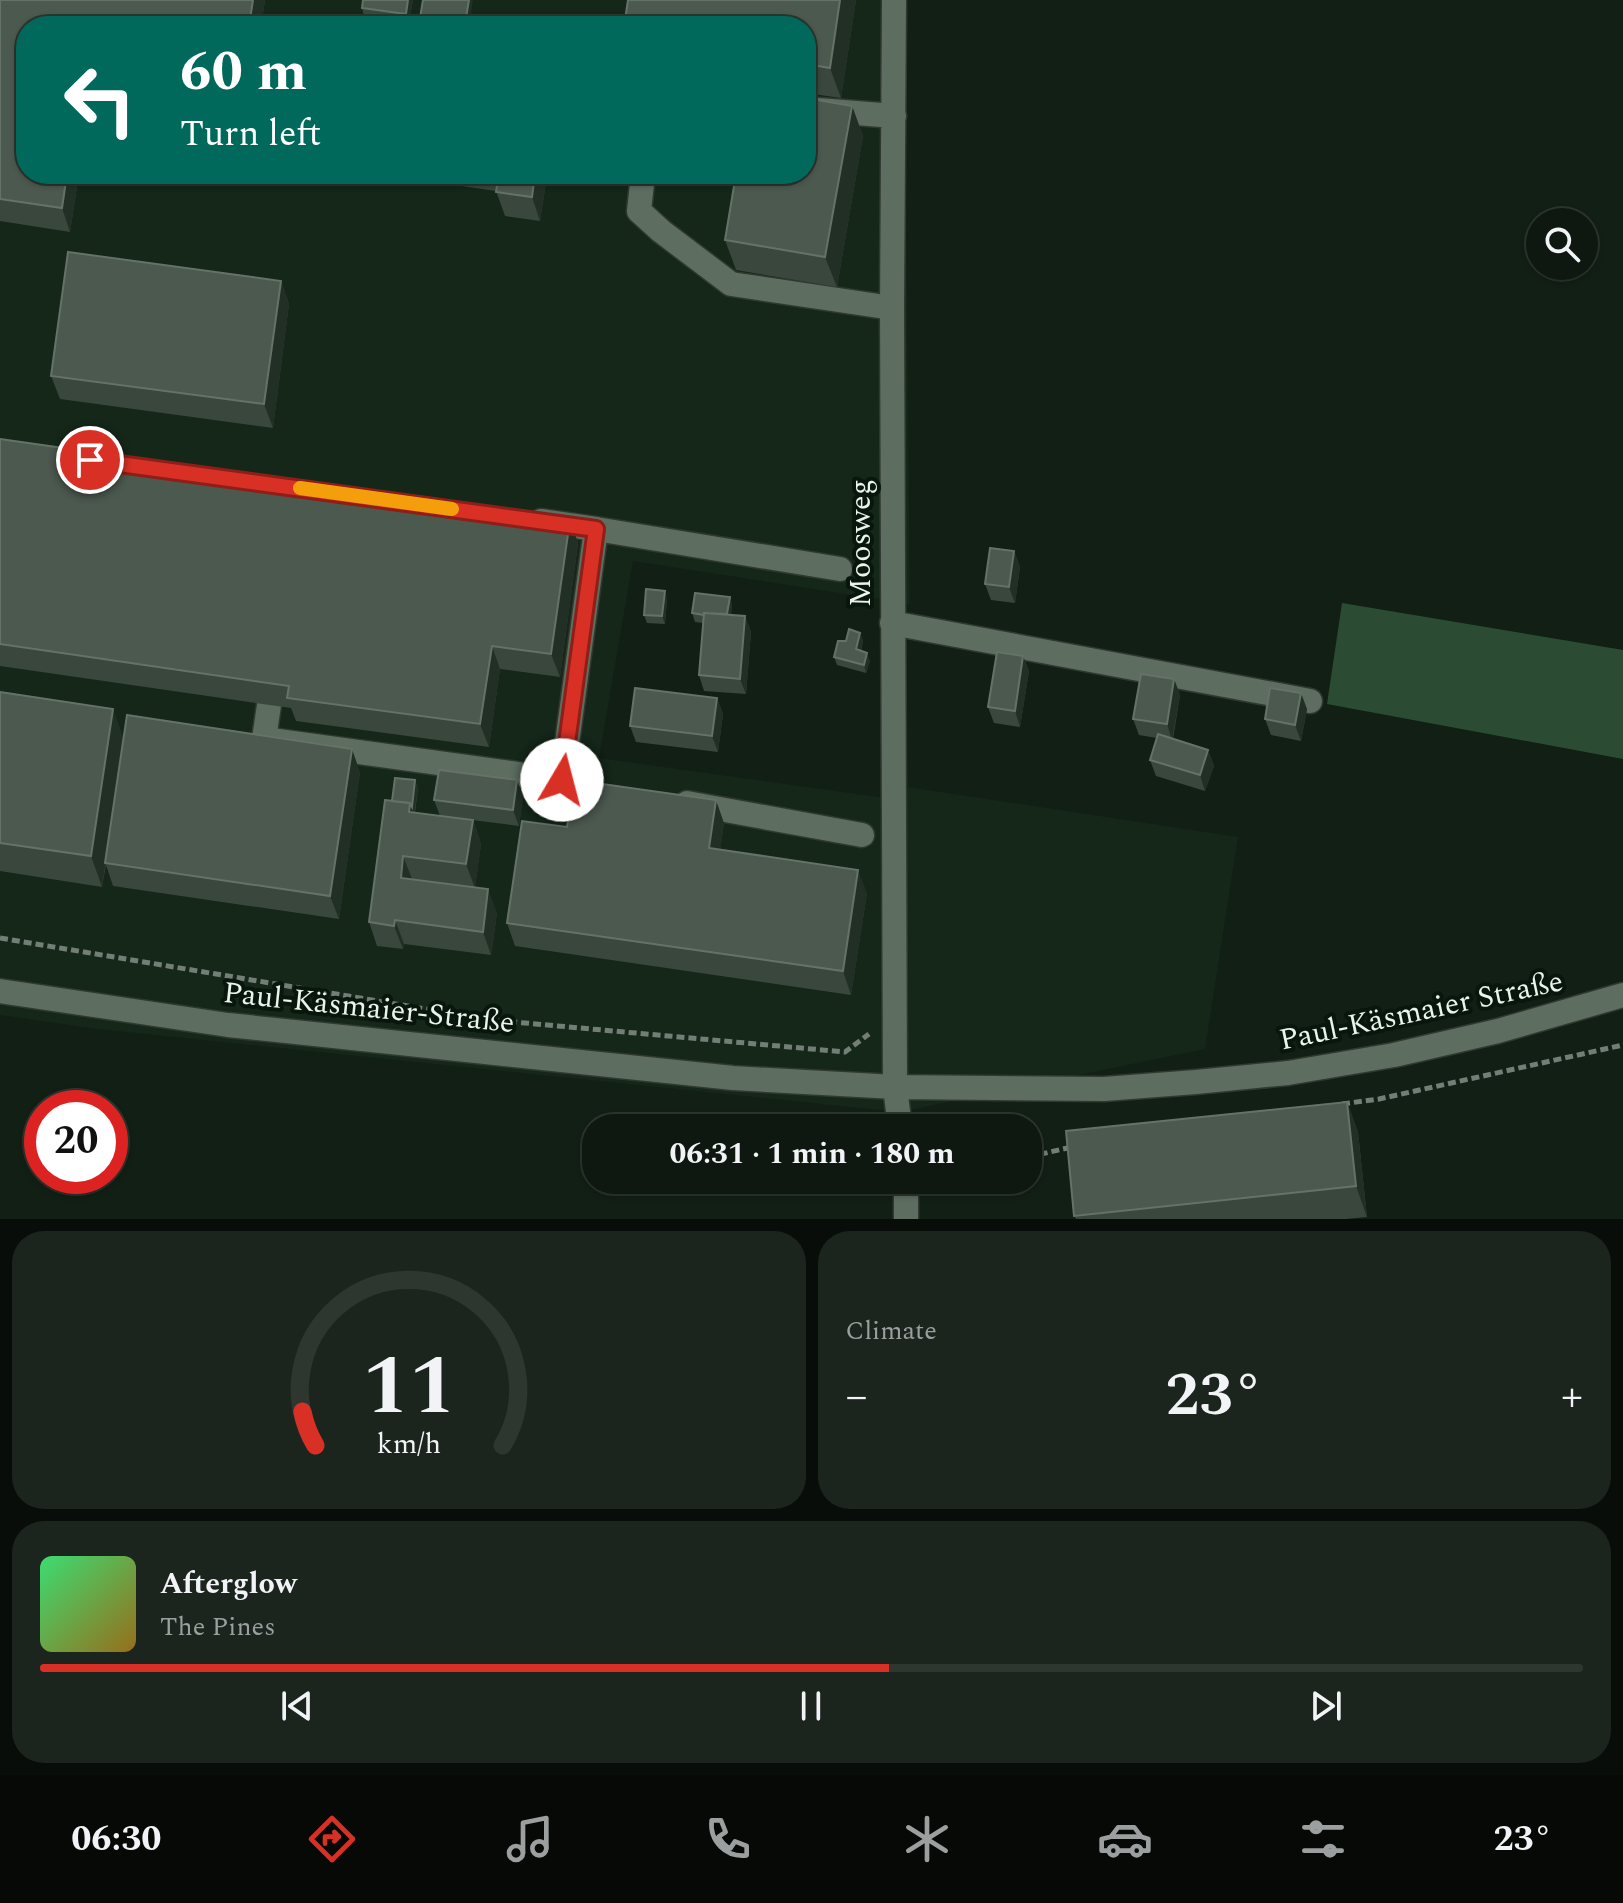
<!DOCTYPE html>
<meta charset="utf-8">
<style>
body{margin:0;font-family:Spectral,serif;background:#1c241e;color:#f1f3f6;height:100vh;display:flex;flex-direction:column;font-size:30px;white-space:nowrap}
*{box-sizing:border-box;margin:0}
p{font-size:26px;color:#9b9f9f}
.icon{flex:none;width:44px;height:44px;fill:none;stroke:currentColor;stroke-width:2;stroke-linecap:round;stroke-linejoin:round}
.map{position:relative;height:1219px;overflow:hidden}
.drawer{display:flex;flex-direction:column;gap:12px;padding:12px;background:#080d09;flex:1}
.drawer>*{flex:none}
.guide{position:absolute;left:16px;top:16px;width:800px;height:168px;border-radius:32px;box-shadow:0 2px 6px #0004,0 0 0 2px #2e3630;background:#00695c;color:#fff;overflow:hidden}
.tools{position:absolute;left:1526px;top:208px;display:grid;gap:16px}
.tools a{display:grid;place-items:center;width:72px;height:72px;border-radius:50%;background:#0e1710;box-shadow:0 2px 6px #0004,0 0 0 2px #2e3630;font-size:40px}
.speed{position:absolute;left:24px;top:1090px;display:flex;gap:16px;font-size:40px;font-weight:700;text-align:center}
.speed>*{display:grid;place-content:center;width:104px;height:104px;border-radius:50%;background:#0e1710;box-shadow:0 2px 6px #0004,0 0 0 2px #2e3630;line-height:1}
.speed .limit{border:12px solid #d22;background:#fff;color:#111}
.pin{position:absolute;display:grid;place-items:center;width:68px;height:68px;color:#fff;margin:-34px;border:4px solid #fff;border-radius:50%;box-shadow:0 2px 8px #0007}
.me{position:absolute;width:88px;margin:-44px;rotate:8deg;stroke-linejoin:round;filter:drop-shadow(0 0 6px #0008)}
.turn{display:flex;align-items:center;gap:28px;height:168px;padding:0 32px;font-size:36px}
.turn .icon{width:104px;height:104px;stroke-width:2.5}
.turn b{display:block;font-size:56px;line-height:68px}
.big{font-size:60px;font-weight:700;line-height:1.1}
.drawer .tile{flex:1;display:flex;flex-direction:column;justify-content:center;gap:12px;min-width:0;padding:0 28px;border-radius:32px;background:#1c241e}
.drawer .dial{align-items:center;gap:0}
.dial svg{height:208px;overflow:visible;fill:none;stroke:#2e3630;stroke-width:7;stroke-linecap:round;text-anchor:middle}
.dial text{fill:#f1f3f6;stroke:none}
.song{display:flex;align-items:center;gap:24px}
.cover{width:96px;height:96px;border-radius:12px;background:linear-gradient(135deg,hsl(140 70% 55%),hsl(40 70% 35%))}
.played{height:8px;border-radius:4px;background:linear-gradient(90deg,#d93025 55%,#2e3630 55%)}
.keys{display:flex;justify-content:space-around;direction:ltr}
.heat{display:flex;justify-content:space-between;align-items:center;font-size:44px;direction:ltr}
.drawer .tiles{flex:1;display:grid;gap:12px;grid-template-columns:1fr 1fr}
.tile:last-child{grid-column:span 2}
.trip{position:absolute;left:582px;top:1114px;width:460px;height:80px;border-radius:32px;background:#0e1710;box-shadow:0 2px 6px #0004,0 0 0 2px #2e3630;font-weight:700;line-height:80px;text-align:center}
.tab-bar{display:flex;height:128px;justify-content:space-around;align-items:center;background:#060906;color:#9b9f9f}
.tab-bar .icon{width:56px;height:56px}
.tab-bar .current{color:#d93025}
.tab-bar b{font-size:36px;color:#f1f3f6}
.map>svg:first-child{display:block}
.built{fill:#142719;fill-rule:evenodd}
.green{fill:#2b4c33}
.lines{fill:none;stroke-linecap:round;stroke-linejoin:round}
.minor-casing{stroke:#303832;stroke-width:27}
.path{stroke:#737e76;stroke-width:5;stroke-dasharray:8 4;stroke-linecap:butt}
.minor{stroke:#5d6d60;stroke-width:24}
.wall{fill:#39473c}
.shaded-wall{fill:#222f25}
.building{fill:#4c594f;stroke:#657268;stroke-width:2}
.route-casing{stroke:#8d1f18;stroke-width:20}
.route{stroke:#d93025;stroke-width:14}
.slow{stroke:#f59e0b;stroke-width:14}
.labels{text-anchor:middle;stroke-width:8;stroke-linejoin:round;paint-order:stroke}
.street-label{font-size:30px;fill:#eaf3ec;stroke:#09160c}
</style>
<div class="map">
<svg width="1623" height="1219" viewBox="0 0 1623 1219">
<rect width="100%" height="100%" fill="#121f15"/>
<path class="built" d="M0 0H904L910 604 633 561 599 758 907 801 908 787 1238 837 1205 1049 900 1112 97 1029 0 1015ZM26 26H806V174H26Z"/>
<path class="green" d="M1342 603 1623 650V759L1327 704Z"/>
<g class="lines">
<defs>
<path id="minor" d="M894 0 892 308 895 1087 900 1128
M806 109 894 116
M643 174 639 211 661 231 731 284 892 308
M596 529 840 569
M892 623 1310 701
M269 705 264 739 562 780 596 529 541 521
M687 803 862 835
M0 991 228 1025 733 1078 895 1087 1104 1089 1196 1082 1288 1073 1394 1055 1498 1031 1623 995
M906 1219V1180"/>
</defs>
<use href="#minor" class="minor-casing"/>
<path class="path" d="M0 938 492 1020 845 1052 869 1034
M1342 1104 1379 1099 1623 1045
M1028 1157 1072 1147"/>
<use href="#minor" class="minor"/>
</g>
<path class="wall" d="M0 0H265L261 26H26L79 174 70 232 0 221Z
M413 0 409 22 364 16 362 8Z
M423 0 469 26H423L420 18Z
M856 0 841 98 806 93V26Z
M852 106 863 136 837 287 736 270 725 240Z
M164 174H238L236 185Z
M444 174H554V177L547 176 540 221 505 216 496 191 448 184Z
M281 281 289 304 273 428 60 399 51 376Z
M0 439 570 520 578 543 560 677 500 669 489 747 296 721 291 708 0 666Z
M1014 551 1020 567 1015 603 991 600 985 584Z
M730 597 732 605 731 615 745 616 751 632 746 694 704 691 699 675 703 623 695 622 692 613Z
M667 599 665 624 647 623 644 615Z
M860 633 863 641 861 651 870 661 866 673 837 665 834 657 846 641Z
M1023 656 1029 671 1020 727 994 723 988 707Z
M1174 679 1180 695 1173 739 1208 750 1214 766 1205 791 1156 776 1150 760 1157 738 1139 735 1133 719Z
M0 692 123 737 360 772 339 919 113 886 106 865 102 887 0 871Z
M717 698 723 714 718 752 636 742 630 726Z
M1307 709 1301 741 1271 735 1265 719Z
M415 780 418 788 415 813 473 820 481 844 475 887 497 913 491 955 404 944 403 949 377 946 369 922 392 801Z
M523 796 519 826 440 816 434 800Z
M724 823 720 850 867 893 851 995 515 946 507 923 567 827Z
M1347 1102 1358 1132 1367 1217 1346 1219H1076L1074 1216Z"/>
<path class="shaded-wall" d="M253 0H265L261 26H249Z
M408 0H413L409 22 406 14Z
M469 0H473L469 26H466Z
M840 0H856L841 98 830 68Z
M852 106 863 136 837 287 825 257Z
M67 174H79L70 232 62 208Z
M232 174H238L236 185Z
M535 174H546L547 176 540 221 532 197Z
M281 281 289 304 273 428 264 404Z
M570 520 578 543 560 677 551 654Z
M1014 551 1020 567 1015 603 1009 587Z
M665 591 667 599 665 624 662 616Z
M730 597 732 605 729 626 727 618Z
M745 616 751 632 746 694 740 679Z
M860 633 863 641 859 657 856 649Z
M492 646 500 669 489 747 480 724Z
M867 653 870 661 866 673 864 665Z
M1023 656 1029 671 1020 727 1015 711Z
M1174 679 1180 695 1172 740 1167 724Z
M1301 693 1307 709 1301 741 1295 725Z
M717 698 723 714 718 752 712 736Z
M113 709 124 739 102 887 91 856Z
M352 749 360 772 339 919 330 896Z
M1208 750 1214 766 1205 791 1200 775Z
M415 780 418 788 414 815 409 812Z
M517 780 523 796 519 826 513 810Z
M716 800 724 823 717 871 709 848Z
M473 820 481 844 475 888 466 864Z
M403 856 412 879 401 878Z
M858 870 867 893 851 995 843 971Z
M488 889 497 913 491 955 483 932Z
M395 920 404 944 403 949 394 926Z
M1347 1102 1358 1132 1367 1217 1356 1186Z"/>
<path class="building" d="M0 0H253L249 26H26V174H67L62 208 0 199Z
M363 0H408L406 14 362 8Z
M423 0H469L465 24 420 18Z
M628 0H840L830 68 806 64V26H624Z
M806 98 852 106 825 257 725 240 736 174H806Z
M499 174H535L532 197 496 192Z
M68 252 281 281 264 404 51 376Z
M0 439 570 520 551 654 492 646 480 724 287 698 289 686 0 644Z
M990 548 1014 551 1009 587 985 584Z
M646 589 665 591 662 616 644 615Z
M695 593 730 597 727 614 704 613V615L692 613Z
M704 613 745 616 740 679 699 675Z
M849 629 860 633 856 649 867 653 864 665 834 657 838 641H846Z
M997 652 1023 656 1015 711 988 707Z
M1141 674 1174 679 1167 724 1133 719Z
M635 688 717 698 712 736 630 726Z
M1270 688 1301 693 1295 725 1265 719Z
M0 692 113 709 91 856 0 843Z
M127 715 352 749 330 896 105 863Z
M1158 734 1208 750 1200 775 1150 760Z
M439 770 517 780 513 810 434 800Z
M395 778 415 780 412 807 410 803 392 801Z
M574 780 716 800 709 848 858 870 843 971 507 923 522 821 567 827Z
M385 800 410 803 409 812 473 820 466 864 403 856 401 878 488 889 483 932 395 920 394 926 369 922Z
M1347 1102 1356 1186 1074 1216 1066 1131Z"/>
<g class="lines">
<defs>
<path id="route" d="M90 460 596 529 562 780"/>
</defs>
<use href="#route" class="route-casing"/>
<use href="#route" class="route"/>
<path class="slow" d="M300 488 452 509"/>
</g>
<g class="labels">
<g class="street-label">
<text transform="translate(860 543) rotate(-90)" y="10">Moosweg</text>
<text transform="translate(369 1007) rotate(6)" y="10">Paul-Käsmaier-Straße</text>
<text transform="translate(1421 1010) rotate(-12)" y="10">Paul-Käsmaier Straße</text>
</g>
</g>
</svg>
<div class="tools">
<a><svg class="icon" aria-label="search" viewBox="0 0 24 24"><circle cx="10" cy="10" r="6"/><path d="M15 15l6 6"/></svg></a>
</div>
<div class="speed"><div class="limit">20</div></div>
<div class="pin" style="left:90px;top:460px;background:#d93025"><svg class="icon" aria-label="arrive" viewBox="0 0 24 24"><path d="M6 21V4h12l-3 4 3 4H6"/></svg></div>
<svg class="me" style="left:562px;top:780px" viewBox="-20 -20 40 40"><circle r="19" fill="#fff"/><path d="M0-13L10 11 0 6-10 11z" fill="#d93025"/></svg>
<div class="trip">06:31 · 1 min · 180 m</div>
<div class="guide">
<div class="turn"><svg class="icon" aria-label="left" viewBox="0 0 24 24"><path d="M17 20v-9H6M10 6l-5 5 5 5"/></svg><div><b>60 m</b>Turn left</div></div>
</div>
</div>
<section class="drawer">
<div class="tiles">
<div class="tile dial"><svg viewBox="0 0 100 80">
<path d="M14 69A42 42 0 1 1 86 69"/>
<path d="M14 69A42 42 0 0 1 9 56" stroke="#d93025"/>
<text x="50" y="56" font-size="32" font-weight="700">11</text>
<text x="50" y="72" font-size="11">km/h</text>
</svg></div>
<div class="tile"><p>Climate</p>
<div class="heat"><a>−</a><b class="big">23°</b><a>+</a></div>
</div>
<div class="tile">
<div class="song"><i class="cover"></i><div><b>Afterglow</b><p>The Pines</p></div></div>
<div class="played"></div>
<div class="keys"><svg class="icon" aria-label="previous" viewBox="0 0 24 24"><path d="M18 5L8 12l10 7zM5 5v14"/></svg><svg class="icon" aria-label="pause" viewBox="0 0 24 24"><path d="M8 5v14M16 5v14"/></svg><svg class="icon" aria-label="next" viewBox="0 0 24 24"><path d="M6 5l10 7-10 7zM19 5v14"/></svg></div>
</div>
</div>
</section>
<nav class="tab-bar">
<b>06:30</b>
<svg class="icon current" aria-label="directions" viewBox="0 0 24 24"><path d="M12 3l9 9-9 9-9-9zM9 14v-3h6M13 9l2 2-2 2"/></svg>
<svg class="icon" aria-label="music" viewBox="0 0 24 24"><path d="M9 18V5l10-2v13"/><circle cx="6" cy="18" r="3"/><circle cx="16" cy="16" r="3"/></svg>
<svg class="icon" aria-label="phone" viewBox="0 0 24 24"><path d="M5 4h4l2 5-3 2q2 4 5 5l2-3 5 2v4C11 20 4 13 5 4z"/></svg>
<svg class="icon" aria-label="climate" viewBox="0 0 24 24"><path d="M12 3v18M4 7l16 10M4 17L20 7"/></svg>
<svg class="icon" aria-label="car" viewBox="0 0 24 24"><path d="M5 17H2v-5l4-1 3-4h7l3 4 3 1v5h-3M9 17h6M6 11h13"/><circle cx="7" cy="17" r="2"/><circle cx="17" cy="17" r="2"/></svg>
<svg class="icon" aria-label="filters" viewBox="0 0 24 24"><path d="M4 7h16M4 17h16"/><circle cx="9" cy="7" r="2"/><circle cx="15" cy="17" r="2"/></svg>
<b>23°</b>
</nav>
